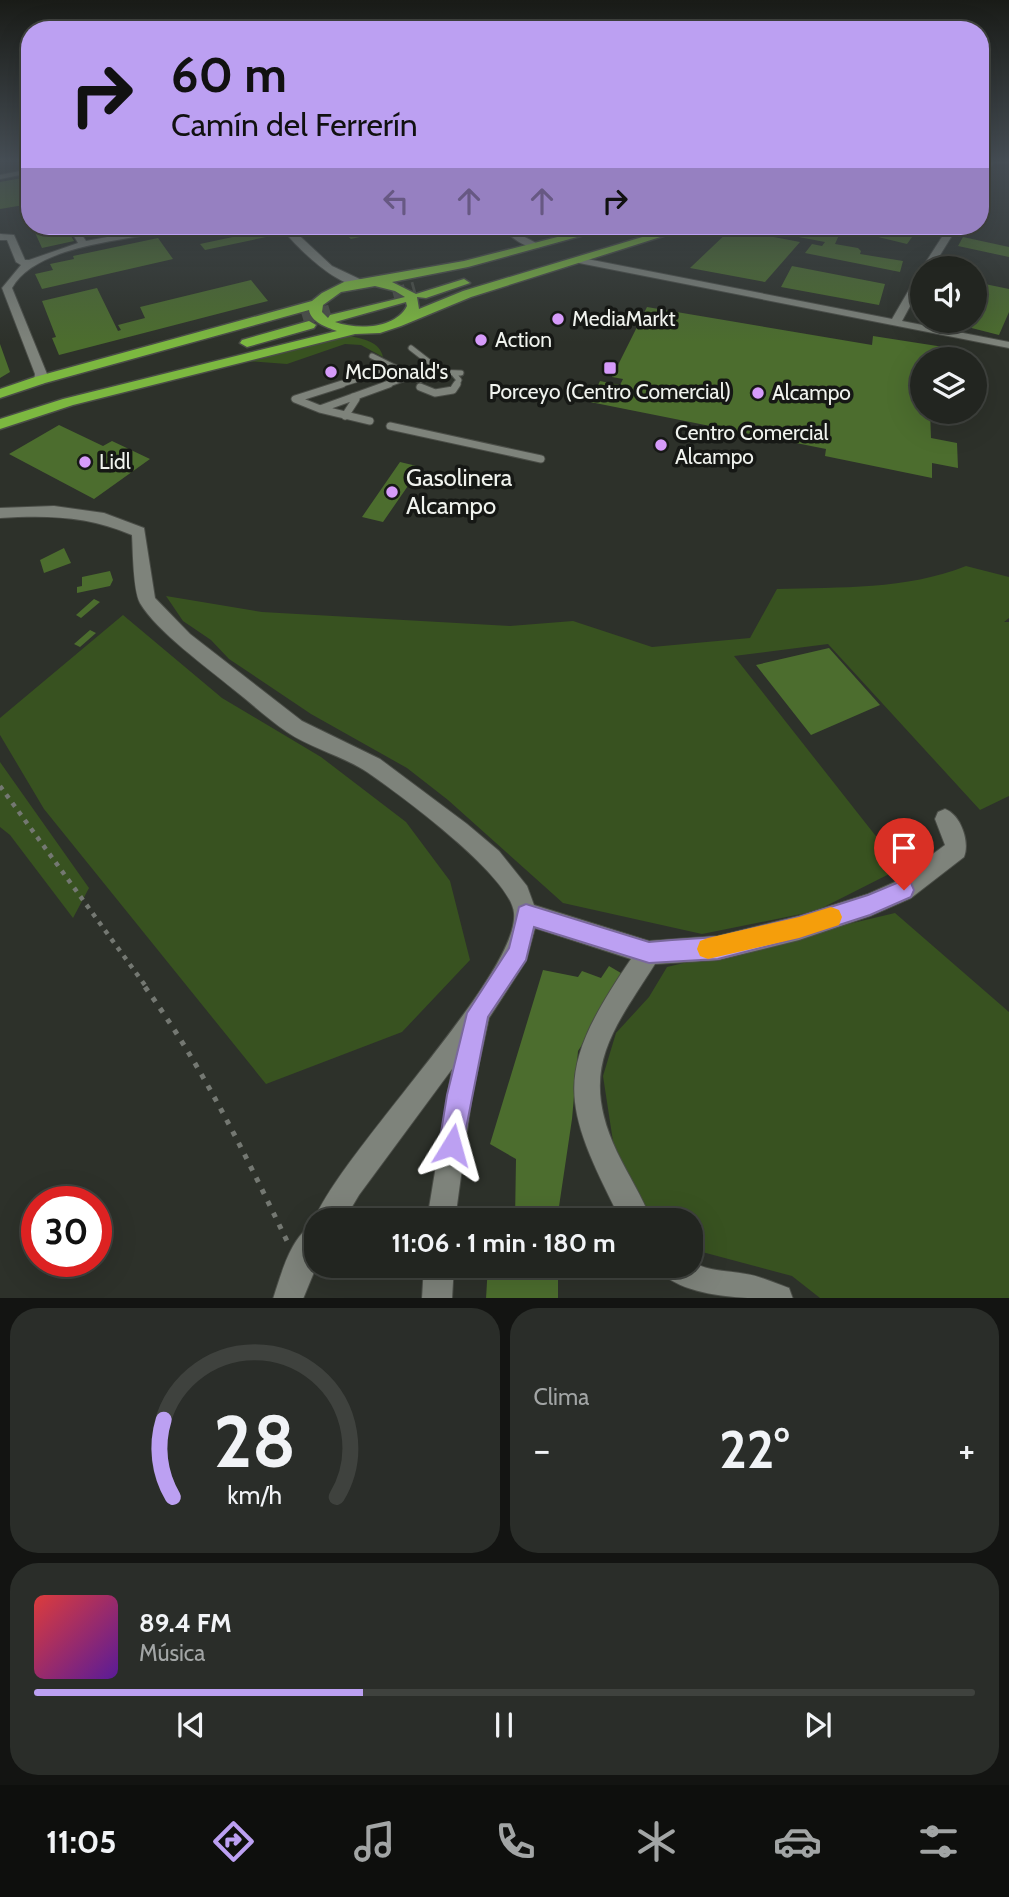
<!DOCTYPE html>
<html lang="es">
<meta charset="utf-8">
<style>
body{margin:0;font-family:Cabin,sans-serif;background:#2a2d29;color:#f1f3f6;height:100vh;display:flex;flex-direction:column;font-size:26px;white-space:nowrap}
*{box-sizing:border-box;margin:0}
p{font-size:23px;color:#a2a5a5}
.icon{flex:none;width:38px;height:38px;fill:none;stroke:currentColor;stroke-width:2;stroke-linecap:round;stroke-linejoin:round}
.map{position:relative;height:1298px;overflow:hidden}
.side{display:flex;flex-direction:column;gap:10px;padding:10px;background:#131412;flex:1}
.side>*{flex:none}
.top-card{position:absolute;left:21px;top:21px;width:968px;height:214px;border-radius:28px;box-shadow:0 7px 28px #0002,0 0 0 2px #3f423e;background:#bca0f2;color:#111;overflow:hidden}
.fabs{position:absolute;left:910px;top:256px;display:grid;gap:14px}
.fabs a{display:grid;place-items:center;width:77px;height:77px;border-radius:50%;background:#222520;box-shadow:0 7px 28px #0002,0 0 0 2px #3f423e;font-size:35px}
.speed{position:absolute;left:21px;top:1186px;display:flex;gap:14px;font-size:35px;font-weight:700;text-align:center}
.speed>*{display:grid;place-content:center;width:91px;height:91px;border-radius:50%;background:#222520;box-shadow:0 7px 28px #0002,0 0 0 2px #3f423e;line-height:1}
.speed .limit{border:10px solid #d22;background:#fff;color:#111}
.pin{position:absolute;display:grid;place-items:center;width:60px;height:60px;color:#fff;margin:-72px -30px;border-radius:50% 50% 50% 0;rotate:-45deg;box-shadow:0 0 7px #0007}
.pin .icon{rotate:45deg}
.me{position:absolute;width:77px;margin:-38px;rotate:8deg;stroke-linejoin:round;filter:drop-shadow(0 0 5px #0008)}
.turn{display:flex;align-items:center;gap:24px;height:147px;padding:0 35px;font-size:32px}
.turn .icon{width:91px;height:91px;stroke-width:2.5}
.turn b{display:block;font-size:49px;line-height:60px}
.lanes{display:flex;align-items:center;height:66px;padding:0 35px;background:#0003;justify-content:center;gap:35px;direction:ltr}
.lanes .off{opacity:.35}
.big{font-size:52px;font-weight:800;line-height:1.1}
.side .card{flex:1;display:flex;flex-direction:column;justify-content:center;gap:10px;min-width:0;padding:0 24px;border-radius:28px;background:#2a2d29}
.side .dial{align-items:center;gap:0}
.dial svg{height:182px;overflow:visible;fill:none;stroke:#3f423e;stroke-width:7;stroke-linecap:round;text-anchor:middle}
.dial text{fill:#f1f3f6;stroke:none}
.song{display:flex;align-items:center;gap:21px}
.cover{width:84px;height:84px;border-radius:10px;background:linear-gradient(135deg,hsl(0 70% 55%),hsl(270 70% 35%))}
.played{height:7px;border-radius:4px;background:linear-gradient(90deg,#bca0f2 35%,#3f423e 35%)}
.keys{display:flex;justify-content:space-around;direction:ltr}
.heat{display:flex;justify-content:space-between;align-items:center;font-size:38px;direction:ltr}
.side .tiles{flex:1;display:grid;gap:10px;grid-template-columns:1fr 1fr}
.card:last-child{grid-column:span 2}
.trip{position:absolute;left:304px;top:1208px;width:399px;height:70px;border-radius:28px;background:#222520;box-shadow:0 7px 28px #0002,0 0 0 2px #3f423e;font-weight:800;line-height:70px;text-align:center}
.menu{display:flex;height:112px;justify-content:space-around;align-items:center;background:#0e0f0d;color:#a2a5a5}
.menu .icon{width:49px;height:49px}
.menu .active{color:#bca0f2}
.menu b{font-size:32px;color:#f1f3f6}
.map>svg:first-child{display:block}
.green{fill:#385220}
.building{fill:#4c6d2e}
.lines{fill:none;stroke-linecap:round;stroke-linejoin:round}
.highway-tunnel{stroke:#4a4e47;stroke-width:13;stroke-dasharray:13 7;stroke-linecap:butt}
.lane-far1-casing{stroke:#4a4d47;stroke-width:7}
.lane-casing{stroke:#4a4d47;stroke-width:9}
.street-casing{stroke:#4a4d47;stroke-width:2}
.highway-casing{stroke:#4a4d47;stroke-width:3}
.path-far1{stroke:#747872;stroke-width:4.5;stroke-dasharray:4.5 6;stroke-linecap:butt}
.path{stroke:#747872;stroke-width:5;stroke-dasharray:5 8;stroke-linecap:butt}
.lane-far1{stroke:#7e837b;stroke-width:5}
.lane{stroke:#7e837b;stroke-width:7}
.street{fill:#7e837b;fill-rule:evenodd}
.highway{fill:#7cb840;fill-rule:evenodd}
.route{fill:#bca0f2;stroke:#7a689d;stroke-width:2}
.slow{fill:#f59e0b}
.poi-dot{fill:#d69bfa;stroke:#161815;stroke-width:2.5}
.labels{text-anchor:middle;stroke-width:7;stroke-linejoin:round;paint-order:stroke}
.far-poi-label{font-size:21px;fill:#f0f3ee;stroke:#161815;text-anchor:start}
.poi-label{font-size:24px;fill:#f0f3ee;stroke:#161815;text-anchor:start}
</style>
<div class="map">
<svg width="1009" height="1299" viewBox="0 0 1009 1299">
<rect width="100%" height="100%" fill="#2d312a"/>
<path class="green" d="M350 336C364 339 380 342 383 357L361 345 345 344 287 364 246 361Z
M966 566 1009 577V618L1004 622H1009V796L980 810 828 644 734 656 901 868 816 911 702 934 563 903 448 800 407 768 311 714 229 659 211 640 183 621 166 596 262 612 510 626 573 621 652 647 750 638 777 589C840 587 906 590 966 566Z
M123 615 222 698 321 757 406 822 450 881 470 960 402 1032 266 1084 44 809 0 735V718Z
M0 762 89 888 73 918 10 835 0 827Z
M895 913 1009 1012V1298H820L792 1276 691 1249V1220H645L620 1187 603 1076 616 1033 649 997 667 967Z"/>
<path class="building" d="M28 177 30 204 0 209V182Z
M32 226H65L74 241 42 248Z
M83 226H131L133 228 90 237Z
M336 226H404V227L351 239Z
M765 226H792L839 235 835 244 858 248 861 251 860 254 903 261 900 272 805 253 812 244 822 246 825 242 762 230Z
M833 226H920L907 244Z
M731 229 800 242 765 282 690 268Z
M261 231 266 237 205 250 200 244Z
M963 237 1009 247V257L958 246Z
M158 238 173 259 42 289 35 274 53 270 50 264 74 259 73 256Z
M792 266 885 284 879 305 781 287Z
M975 278 981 280 980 283 1009 289V312L999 335 944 321 975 320Z
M251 280 268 301 59 355 52 338 56 337 42 301 97 288 118 331 121 330 118 325 145 318 140 307Z
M647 307 872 345 873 336 963 350V359H922V411H930L931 438 957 443 958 468 932 463V478L825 456 826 449 590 402 600 381 620 385 623 379 612 377Z
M0 344 10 372 0 378Z
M59 425 103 446 112 441 150 459 94 499 9 454Z
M400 462 421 467 383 522 362 517Z
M64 548 71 563 44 573 40 560Z
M110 571 113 580 110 586 77 593V587L82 586V577Z
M94 599 100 602 81 618 76 615Z
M90 630 96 633 80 647 74 644Z
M829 648 880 705 811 735 756 665Z
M609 966 626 976 578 1051 572 1119 557 1220H515L516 1159 490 1144 543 970 578 977 582 971 601 978Z
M488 1265H558V1299H486Z"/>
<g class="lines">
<path class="highway-tunnel" d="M393 294 415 288
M303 319 330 311"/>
<defs>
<path id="lane-far1" d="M411 348 442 372
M372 356 420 380 434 372 461 373
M454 374 459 380 455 386
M336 386 390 369
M384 386 403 379"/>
<path id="lane" d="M342 384 295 399 320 409 370 421
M420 387 435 393 453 390 457 384
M320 409 389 384
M345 416 356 399 353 397
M390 426 541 459"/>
<path id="street" d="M980 160H1009V163H993L980 183V174L986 165Z
M30 169V173L0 179V175Z
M68 226H76L86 241 166 226H184C174 232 158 233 146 235 107 242 33 250 12 288L47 374 44 383 40 384 34 380 35 374 2 288 21 265 16 262 7 240H0V234L14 235 25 260H29L78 243Z
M280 226H289L332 266 368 283C346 298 292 243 280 226Z
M500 226H510L517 233 542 246C529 253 509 236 500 226Z
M949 226H958L932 268H922Z
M577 257 892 319 917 276 922 273V284L902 321 1009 342V348L574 262 572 260Z
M54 506 104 513 144 528 155 598 190 634 302 721 380 759 467 824 499 851 527 886 534 905 649 941 718 936 799 916 868 894 895 882 945 845 935 819 938 812 945 809C961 815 970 842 964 857L911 898 870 916 799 940 718 960 655 964C612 1032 578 1069 617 1152 628 1175 642 1196 651 1220H621C560 1101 554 1072 631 959L535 928 526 961 489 1018 472 1095 455 1220H427L452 1069 359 1195 344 1220H317V1265L303 1299H273C281 1275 291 1234 315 1224L314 1220C344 1148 520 973 514 913 511 876 399 794 367 772 343 756 312 749 287 732 268 719 251 703 233 689 208 668 156 631 140 603 133 590 133 551 132 535 88 516 47 515 0 518V508Z
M691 1261C708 1272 726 1270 746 1274 760 1276 775 1283 789 1288L793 1299C752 1299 675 1299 656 1265H691Z
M424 1265H454L452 1299H422Z"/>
<path id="highway" d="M600 226H617L468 267 392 282 416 294 464 279 470 283 426 298 417 297 419 309 463 291 679 226H695L471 297 401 326 380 333 355 334 73 405 0 429V419L63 399 337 331C326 327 311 322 309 310L45 383 0 398V389L35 377 312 301 322 293 344 282 464 261ZM375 286 395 291 405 297 330 315 328 318 322 312 323 305 341 292ZM406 302 407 306C395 329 358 330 335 322Z
M309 321 316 325 314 328 247 347 240 343 242 340Z"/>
</defs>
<use href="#lane-far1" class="lane-far1-casing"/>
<use href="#lane" class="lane-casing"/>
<use href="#street" class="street-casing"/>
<use href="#highway" class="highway-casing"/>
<path class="path-far1" d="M0 786 147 988"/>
<path class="path" d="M145 987C202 1065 245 1154 287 1241"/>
<use href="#lane-far1" class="lane-far1"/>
<use href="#lane" class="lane"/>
<use href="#street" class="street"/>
<use href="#highway" class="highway"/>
</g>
<linearGradient id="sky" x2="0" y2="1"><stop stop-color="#191b17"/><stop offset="0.47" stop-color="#464e55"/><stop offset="1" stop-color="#464e55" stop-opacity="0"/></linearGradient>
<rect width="1009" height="342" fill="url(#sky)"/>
<path class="route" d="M904 880 911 883 914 890 911 897 870 915 799 938 718 959 649 963 534 927 526 960 488 1017 461 1154 452 1157 443 1154 439 1145 447 1095 467 1013 509 948 519 907 526 904 649 942 672 940 718 937 799 917 868 895Z"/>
<path class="slow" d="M831 907 839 910 842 917 839 925 799 938 708 959 700 956 697 949 700 941 708 938 799 917Z"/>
<g class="poi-dot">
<circle cx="558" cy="319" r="7"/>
<circle cx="481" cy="340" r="7"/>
<rect x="603" y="361" width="14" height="14" rx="3.5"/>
<circle cx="331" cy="372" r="7"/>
<circle cx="758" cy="393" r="7"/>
<circle cx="661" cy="445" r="7"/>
<circle cx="85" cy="462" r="7"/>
<circle cx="392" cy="492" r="7"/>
</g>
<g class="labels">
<g class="far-poi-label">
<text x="572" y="326">MediaMarkt</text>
<text x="495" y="347">Action</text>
<text x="345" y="379">McDonald's</text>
<text x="610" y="399" text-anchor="middle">Porceyo (Centro Comercial)</text>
<text x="772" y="400">Alcampo</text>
<text x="675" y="440">Centro Comercial<tspan x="675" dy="24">Alcampo</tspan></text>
<text x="99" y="469">Lidl</text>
</g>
<g class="poi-label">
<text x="406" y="486">Gasolinera<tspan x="406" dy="28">Alcampo</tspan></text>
</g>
</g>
</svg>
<div class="fabs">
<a><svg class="icon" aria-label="sound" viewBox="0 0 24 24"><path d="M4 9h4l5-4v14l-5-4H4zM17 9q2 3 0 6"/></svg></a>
<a><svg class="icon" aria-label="layers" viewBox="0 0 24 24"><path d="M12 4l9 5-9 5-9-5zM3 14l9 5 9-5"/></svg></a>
</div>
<div class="speed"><div class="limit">30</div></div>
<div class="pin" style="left:904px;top:890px;background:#d93025"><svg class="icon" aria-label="arrive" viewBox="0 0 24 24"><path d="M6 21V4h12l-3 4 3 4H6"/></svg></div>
<svg class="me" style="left:452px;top:1145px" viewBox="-20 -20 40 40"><path d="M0-17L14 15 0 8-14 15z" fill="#bca0f2" stroke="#fff" stroke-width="4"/></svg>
<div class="trip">11:06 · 1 min · 180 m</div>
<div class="top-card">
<div class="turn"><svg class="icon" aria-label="right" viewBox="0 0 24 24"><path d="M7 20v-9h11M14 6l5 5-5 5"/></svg><div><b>60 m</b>Camín del Ferrerín</div></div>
<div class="lanes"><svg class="icon off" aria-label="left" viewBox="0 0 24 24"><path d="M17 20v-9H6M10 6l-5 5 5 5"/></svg><svg class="icon off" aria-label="ahead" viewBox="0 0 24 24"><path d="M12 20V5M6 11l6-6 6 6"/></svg><svg class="icon off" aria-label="ahead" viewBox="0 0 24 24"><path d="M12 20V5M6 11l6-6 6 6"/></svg><svg class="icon" aria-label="right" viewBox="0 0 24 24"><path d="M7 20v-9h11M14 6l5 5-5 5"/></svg></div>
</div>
</div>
<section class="side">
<div class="tiles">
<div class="card dial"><svg viewBox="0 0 100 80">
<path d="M14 69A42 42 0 1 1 86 69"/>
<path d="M14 69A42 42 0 0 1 10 35" stroke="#bca0f2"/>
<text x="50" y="56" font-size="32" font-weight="700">28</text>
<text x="50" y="72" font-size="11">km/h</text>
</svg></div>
<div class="card"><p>Clima</p>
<div class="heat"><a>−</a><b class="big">22°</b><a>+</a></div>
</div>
<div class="card">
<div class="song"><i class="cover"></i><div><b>89.4 FM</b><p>Música</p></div></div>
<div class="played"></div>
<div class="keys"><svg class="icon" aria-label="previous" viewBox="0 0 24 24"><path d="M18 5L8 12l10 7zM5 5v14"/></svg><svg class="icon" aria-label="pause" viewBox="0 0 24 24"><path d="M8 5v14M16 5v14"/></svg><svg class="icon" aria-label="next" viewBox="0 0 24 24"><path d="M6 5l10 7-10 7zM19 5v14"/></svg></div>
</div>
</div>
</section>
<nav class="menu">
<b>11:05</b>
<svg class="icon active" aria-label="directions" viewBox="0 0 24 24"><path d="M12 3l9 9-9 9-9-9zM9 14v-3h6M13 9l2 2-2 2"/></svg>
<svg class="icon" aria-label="music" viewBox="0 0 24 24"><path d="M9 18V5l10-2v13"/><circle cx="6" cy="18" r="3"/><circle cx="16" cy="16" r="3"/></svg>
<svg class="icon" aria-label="phone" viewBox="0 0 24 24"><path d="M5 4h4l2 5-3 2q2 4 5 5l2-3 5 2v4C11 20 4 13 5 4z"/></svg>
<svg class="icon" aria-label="climate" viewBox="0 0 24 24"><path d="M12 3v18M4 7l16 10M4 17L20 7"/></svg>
<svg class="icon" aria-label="car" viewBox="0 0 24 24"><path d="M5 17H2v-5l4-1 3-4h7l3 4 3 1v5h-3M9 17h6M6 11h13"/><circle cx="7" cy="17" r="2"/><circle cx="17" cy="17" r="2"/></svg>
<svg class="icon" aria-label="filters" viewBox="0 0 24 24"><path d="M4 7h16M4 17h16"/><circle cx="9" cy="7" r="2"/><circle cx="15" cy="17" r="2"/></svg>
</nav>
